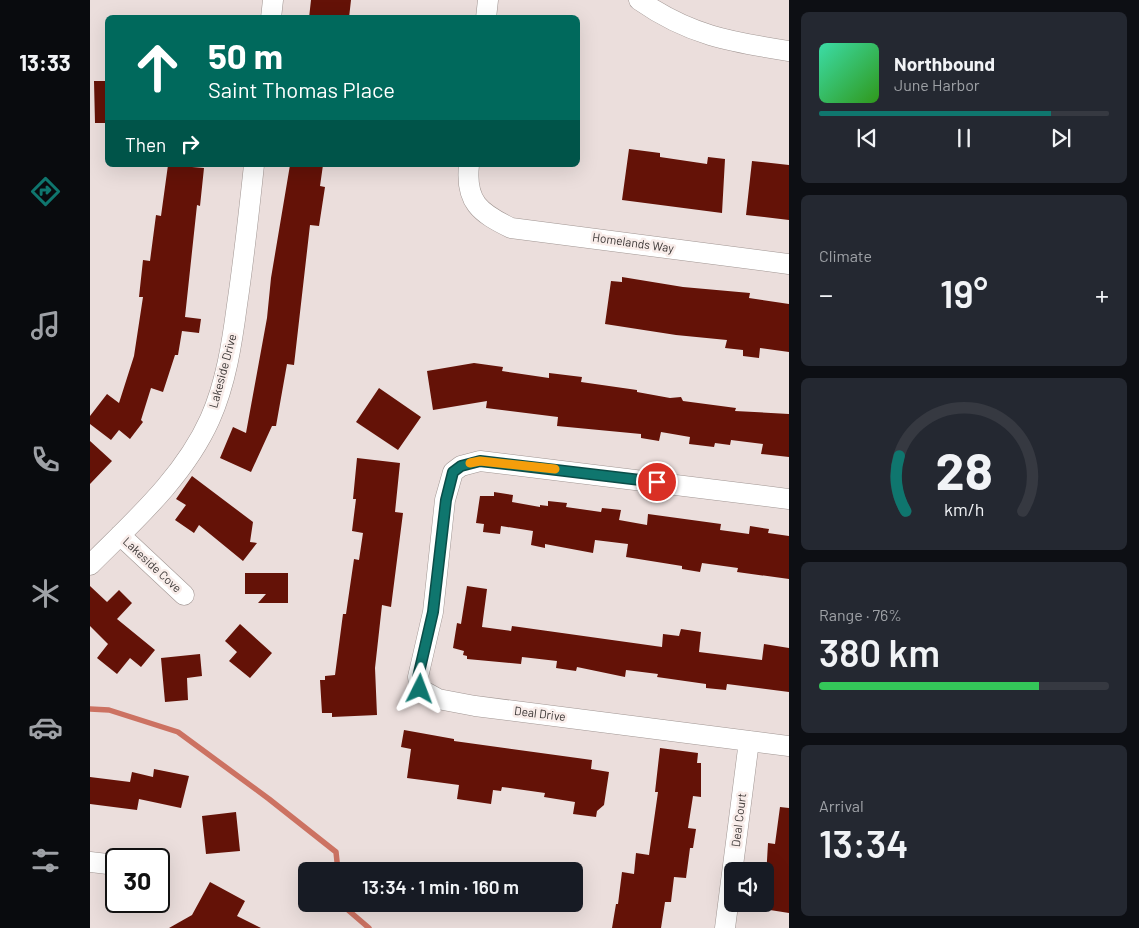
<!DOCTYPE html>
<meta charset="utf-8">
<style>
body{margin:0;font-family:Barlow,sans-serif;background:#242831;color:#f1f3f6;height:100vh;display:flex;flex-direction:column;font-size:19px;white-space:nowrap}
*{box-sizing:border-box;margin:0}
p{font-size:16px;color:#9ea1a6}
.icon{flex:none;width:28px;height:28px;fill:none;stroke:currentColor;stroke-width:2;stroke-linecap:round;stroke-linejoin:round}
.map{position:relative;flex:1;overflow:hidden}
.sheet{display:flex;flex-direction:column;gap:12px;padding:12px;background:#0d0f14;width:350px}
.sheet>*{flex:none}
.top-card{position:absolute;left:15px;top:15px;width:475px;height:152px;border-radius:8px;box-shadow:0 5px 20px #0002;background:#00695c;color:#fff;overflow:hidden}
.controls{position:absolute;left:634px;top:862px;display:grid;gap:10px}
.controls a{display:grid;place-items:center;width:50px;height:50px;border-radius:8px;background:#171b24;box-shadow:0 5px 20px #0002;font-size:25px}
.speed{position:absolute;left:15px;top:848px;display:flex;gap:10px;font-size:25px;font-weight:700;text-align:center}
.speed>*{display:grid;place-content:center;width:65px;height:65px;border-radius:50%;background:#171b24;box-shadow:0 5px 20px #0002;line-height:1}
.speed .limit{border:2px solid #111;border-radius:8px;background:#fff;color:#111}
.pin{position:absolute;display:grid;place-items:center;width:42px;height:42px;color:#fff;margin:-21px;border:2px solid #fff;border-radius:50%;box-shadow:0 1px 5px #0007}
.me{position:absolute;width:55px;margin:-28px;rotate:3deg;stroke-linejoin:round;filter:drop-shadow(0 0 4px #0008)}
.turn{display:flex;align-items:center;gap:18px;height:105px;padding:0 20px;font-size:22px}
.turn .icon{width:65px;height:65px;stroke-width:2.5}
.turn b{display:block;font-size:35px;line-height:42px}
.then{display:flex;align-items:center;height:48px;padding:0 20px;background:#0003;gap:10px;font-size:19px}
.big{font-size:38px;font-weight:600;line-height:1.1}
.sheet .tile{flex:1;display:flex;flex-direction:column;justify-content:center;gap:8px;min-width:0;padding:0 18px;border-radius:8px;background:#242831}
.sheet .dial{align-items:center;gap:0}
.dial svg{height:130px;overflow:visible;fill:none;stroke:#363941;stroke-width:7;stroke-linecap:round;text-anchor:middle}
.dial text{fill:#f1f3f6;stroke:none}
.song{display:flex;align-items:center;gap:15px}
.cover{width:60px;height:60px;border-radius:8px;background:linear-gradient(135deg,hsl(160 70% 55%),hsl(110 70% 35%))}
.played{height:5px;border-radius:2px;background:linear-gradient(90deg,#0f766e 80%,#363941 80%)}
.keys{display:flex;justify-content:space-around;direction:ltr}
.heat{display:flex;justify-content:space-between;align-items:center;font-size:28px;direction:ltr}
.charge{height:8px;border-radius:4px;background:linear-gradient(90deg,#34c759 76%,#363941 0)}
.trip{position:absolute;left:208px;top:862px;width:285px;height:50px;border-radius:8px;background:#171b24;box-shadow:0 5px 20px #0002;font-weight:600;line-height:50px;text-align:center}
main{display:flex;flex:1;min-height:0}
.tab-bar{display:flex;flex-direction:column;width:90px;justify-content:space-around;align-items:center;background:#090b0e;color:#9ea1a6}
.tab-bar .icon{width:35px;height:35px}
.tab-bar .current{color:#0f766e}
.tab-bar b{font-size:22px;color:#f1f3f6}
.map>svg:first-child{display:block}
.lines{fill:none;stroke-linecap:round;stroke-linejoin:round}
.stream{stroke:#cc7262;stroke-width:5.5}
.building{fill:#641207}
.minor-casing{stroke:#a19693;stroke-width:21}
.minor{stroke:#fff;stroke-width:20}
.route-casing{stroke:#0a4d48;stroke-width:12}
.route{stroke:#0f766e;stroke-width:9}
.slow{stroke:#f59e0b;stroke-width:9}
.labels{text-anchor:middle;stroke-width:5;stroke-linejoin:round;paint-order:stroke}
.street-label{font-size:12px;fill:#3d3837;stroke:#f8ece9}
</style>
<main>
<nav class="tab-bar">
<b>13:33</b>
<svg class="icon current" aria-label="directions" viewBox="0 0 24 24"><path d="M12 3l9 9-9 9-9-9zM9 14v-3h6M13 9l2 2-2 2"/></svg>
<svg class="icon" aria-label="music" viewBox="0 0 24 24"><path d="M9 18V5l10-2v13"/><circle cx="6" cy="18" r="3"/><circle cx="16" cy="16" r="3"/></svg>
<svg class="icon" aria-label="phone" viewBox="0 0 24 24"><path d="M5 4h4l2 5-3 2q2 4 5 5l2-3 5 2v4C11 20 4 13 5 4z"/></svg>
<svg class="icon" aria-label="climate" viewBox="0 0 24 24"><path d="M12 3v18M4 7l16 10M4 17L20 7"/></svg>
<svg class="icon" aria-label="car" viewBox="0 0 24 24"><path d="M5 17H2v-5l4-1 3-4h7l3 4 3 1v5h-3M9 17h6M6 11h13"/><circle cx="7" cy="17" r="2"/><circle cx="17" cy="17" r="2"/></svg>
<svg class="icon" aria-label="filters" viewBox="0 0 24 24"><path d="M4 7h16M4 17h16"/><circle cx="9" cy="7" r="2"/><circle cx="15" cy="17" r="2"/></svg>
</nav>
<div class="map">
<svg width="699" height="928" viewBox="0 0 699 928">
<rect width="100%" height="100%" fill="#ebdedc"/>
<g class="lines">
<path class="stream" d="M0 709 19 710 88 732 179 799 246 852 248 871
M251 904 279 928"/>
</g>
<path class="building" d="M221 0H261L259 18H219Z
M4 81H18V123H5Z
M539 149 570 153V157L617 164 618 157 635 159 632 213 532 200Z
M662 161 699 165V220L656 215Z
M78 165 114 168 110 206 107 205 95 317 111 319 109 333 92 331 88 355H85L73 392 61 388 51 420 53 422 40 439 29 430 21 440 0 424V416L17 394 29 403 44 356 53 297H49L53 260 60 261 66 215 71 216Z
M200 165H233L230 186 235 187 229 226 220 225 204 365 197 364 186 426H182L161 472 130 458 143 427 156 433 177 318 181 278Z
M532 277 593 287 660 293 659 298 699 304V352L670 348 669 358 653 356V350L635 348 637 340 586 335 515 324 521 281 532 282Z
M384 363 413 367 412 371 459 378V373L492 377 491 382 547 390V392L580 398 591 397 593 401 646 408 645 411 699 414V457L671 454 673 444 641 440 640 445 625 443 624 447 599 444 600 437 571 432 569 441 551 438V434L467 426 468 417 396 408 397 401 343 410 337 371Z
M289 388 331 417 308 450 266 422Z
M0 441 22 461 0 484Z
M267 458 310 463 305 512 313 513 301 607 292 605 285 668 287 715 242 717V713H232L230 680H235V676L245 675 253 614H256L264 559 269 560 273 533 262 531 266 499H263Z
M102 476 163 522 160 542 167 543 153 561 109 525 104 533 85 520 96 505 86 499Z
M404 492 423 495 422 502 450 507V505L458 506V501L477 503 476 507 511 512 512 508 531 510 529 520 557 525 558 514 631 524 630 530 659 534 660 526 679 529 678 533 699 536V579L647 572 648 568 612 563 610 572 592 569V566L536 557 538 544 505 540 503 553 455 544V548L441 545 443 531 411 526 410 534 393 532 394 524 386 523 390 496H404Z
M155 573H198V603H168L176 594H155Z
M0 586 17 602 29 590 42 603 27 619 65 650 51 667 40 658 27 674 7 658 18 644 0 626Z
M377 586 397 589 392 627 421 631 422 626 572 647 573 634 589 636 591 629 611 632 609 652 672 660 674 644 699 648V692L637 684 636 690 616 688V684L567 677 568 674 536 670 535 677 487 667 486 671 466 668 467 661 432 657 431 664 377 659V656L373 655 374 651 363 648 367 623 371 624Z
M150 624 182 653 160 678 139 661 147 652 135 641Z
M110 654 112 676 97 678 98 700 75 702 71 658Z
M314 730 364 739V741L502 760 501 769 519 772 514 805 507 811 506 817 483 814 485 802 454 797 455 793 412 787 411 791 403 790 401 804 367 799 369 785 317 778 321 749 311 747Z
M570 748 608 753 607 763H611V797L603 796 598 828 606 829 603 848H600L596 878 584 877 581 902H575L571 928H522L526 904H528L532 872 544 874 546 853 559 855 568 792H565Z
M64 769 99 776 91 808 49 799 47 810 0 804V777L40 782 42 772 63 777Z
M690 807 699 808V913L680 910 682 896 675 895 678 843 685 844Z
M146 812 150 851 116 854 112 816Z
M120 882 155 901 147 916 171 928H79L102 915Z"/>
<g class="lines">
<defs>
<path id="minor" d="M549 0C599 35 640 42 699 51
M181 18 183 0
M396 18 398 0
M379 165C375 202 390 213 421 228L699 264
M699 499 390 461 371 466 363 472 355 500 343 612 328 677 330 689 348 699 385 706 699 746
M30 535 94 595
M0 565C44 521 94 477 120 419 136 383 142 343 147 305 154 258 159 212 164 165
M0 862 26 865
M635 928 659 741"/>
</defs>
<use href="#minor" class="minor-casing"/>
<use href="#minor" class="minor"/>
</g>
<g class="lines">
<defs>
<path id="route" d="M330 689 328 677 343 612 356 500 363 472 371 466 390 461 567 482"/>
</defs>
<use href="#route" class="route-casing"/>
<use href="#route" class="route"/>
<path class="slow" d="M380 463 390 461 465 469"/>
</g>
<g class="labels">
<g class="street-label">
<text transform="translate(543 243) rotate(8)" y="4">Homelands Way</text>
<text transform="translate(133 371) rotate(-75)" y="4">Lakeside Drive</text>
<text transform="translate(62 565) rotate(43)" y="4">Lakeside Cove</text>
<text transform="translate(450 714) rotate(7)" y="4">Deal Drive</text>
<text transform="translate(649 820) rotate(-83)" y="4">Deal Court</text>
</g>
</g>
</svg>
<div class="controls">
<a><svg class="icon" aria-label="sound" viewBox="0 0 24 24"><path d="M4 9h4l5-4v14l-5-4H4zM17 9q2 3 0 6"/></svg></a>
</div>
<div class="speed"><div class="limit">30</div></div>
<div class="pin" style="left:567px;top:482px;background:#d93025"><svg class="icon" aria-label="arrive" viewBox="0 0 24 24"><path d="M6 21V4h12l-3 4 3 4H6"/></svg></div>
<svg class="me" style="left:330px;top:689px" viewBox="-20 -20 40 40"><path d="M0-17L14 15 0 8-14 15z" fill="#0f766e" stroke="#fff" stroke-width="4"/></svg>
<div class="trip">13:34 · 1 min · 160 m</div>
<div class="top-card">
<div class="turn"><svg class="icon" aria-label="ahead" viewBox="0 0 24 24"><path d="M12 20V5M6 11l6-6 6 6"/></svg><div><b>50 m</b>Saint Thomas Place</div></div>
<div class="then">Then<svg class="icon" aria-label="right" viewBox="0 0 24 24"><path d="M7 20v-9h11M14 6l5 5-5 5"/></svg></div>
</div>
</div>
<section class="sheet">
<div class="tile">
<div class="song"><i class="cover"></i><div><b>Northbound</b><p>June Harbor</p></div></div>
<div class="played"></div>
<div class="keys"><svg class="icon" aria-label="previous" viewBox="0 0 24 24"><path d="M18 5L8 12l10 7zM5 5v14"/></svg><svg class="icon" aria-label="pause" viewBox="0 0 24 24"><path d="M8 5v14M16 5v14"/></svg><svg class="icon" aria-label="next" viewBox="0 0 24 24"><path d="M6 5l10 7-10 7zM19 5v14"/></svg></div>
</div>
<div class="tile"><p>Climate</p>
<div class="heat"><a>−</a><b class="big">19°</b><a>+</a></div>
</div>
<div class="tile dial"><svg viewBox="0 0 100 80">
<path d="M14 69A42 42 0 1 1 86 69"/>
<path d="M14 69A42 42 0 0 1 10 35" stroke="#0f766e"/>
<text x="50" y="56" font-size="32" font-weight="700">28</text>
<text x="50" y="72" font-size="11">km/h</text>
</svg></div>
<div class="tile"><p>Range · 76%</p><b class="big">380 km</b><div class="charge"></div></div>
<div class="tile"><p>Arrival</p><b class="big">13:34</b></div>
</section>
</main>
